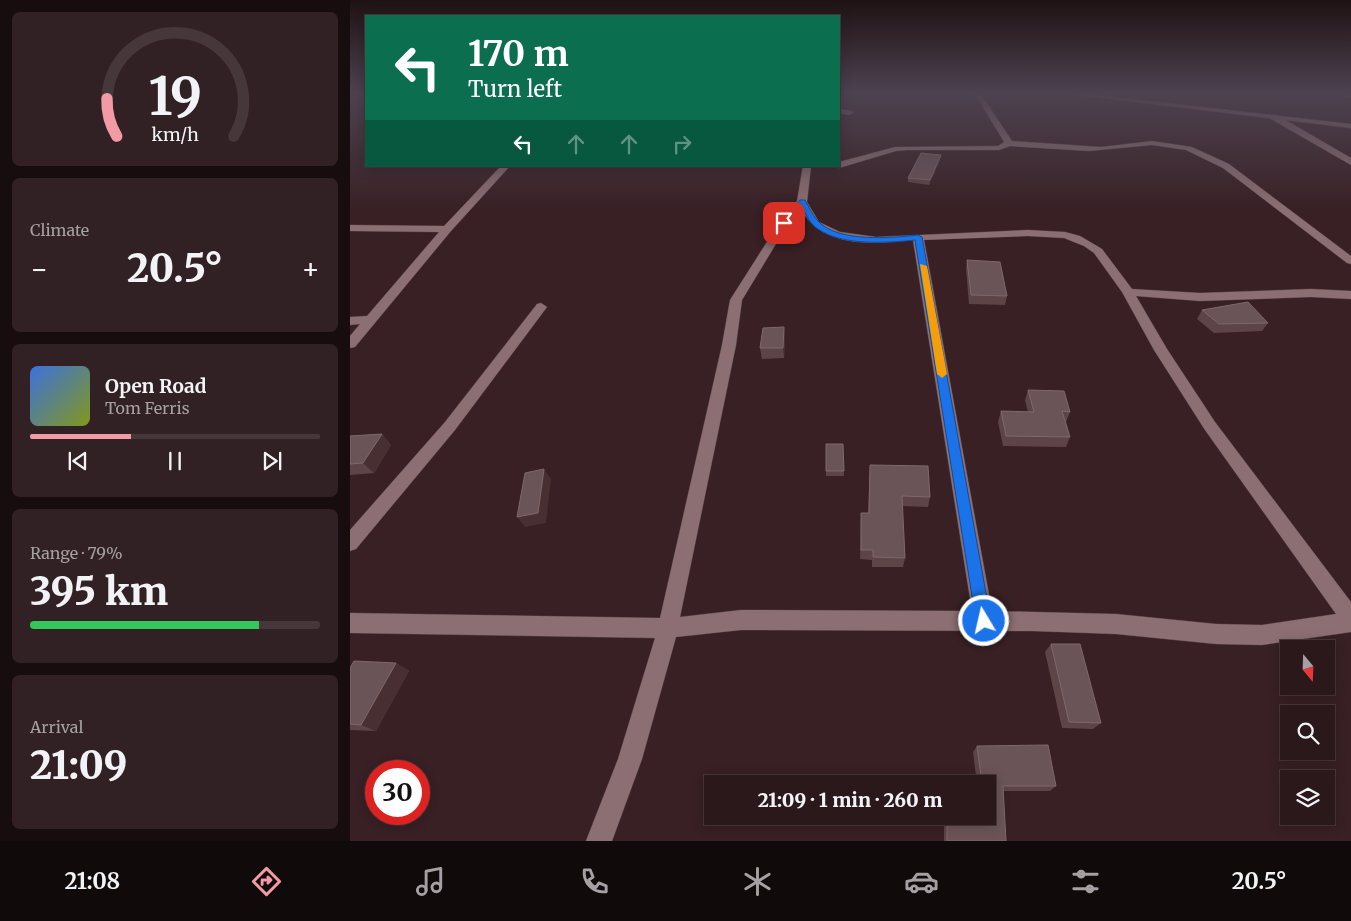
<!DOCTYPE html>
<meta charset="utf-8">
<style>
body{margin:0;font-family:Merriweather,serif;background:#322124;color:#f1f3f6;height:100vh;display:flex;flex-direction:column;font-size:19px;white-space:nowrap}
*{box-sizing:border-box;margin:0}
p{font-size:16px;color:#a5a0a3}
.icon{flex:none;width:28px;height:28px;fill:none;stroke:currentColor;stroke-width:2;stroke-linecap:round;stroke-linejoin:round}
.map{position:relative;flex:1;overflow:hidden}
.drawer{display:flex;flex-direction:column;gap:12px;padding:12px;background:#170d0f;width:350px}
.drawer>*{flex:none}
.hud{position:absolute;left:15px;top:15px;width:475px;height:152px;border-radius:0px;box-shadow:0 2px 12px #0003,0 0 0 1px #46373a;background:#0b6e4f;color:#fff;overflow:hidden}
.needle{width:32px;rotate:161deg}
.tools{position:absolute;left:930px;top:640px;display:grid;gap:10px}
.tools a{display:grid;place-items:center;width:55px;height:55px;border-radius:0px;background:#2a181b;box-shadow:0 2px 12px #0003,0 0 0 1px #46373a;font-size:25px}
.speed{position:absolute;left:15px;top:760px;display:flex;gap:10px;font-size:25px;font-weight:700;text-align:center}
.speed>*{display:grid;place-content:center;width:65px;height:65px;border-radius:50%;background:#2a181b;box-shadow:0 2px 12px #0003,0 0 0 1px #46373a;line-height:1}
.speed .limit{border:8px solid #d22;background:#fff;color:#111}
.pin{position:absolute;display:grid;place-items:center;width:42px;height:42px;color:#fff;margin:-21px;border-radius:10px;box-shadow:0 2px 8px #0006}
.me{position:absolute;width:55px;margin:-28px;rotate:351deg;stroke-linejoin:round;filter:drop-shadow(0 0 4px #0008)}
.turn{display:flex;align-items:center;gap:18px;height:105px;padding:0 20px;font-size:22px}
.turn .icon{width:65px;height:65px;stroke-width:2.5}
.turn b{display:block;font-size:35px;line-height:42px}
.lanes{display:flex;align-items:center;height:48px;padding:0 20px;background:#0003;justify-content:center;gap:25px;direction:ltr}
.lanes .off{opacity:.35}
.big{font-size:38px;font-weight:800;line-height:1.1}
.drawer .widget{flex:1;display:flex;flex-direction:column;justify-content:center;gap:8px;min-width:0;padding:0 18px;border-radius:8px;background:#322124}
.drawer .dial{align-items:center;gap:0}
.dial svg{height:130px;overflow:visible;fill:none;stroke:#46373a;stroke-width:7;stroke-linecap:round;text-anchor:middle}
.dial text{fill:#f1f3f6;stroke:none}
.song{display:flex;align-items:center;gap:15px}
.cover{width:60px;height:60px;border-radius:8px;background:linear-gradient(135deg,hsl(220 70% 55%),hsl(70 70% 35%))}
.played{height:5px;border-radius:2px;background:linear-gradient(90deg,#f39aa7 35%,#46373a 35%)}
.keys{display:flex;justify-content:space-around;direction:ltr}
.heat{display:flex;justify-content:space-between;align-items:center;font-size:28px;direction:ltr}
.charge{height:8px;border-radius:4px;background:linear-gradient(90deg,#34c759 79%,#46373a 0)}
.trip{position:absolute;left:354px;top:775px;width:292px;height:50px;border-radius:0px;background:#2a181b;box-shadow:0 2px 12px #0003,0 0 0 1px #46373a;font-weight:800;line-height:50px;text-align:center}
.tabs{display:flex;height:80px;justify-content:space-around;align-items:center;background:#110a0b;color:#a5a0a3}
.tabs .icon{width:35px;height:35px}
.tabs .current{color:#f39aa7}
.tabs b{font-size:22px;color:#f1f3f6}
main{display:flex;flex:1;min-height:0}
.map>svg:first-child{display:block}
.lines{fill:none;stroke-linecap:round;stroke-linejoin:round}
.minor-casing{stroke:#523f42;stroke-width:1}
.tertiary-casing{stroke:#523f42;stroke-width:1}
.minor{fill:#8c6f72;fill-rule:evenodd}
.tertiary{fill:#8c6f72;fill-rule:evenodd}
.wall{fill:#5c4447}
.shaded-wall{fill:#482f32}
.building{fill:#6b5457;stroke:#7f686b}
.route{fill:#1a73e8;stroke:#114b97}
.slow{fill:#f59e0b}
</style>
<main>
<section class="drawer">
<div class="widget dial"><svg viewBox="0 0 100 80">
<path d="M14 69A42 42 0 1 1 86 69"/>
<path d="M14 69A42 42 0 0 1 8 46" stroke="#f39aa7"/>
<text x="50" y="56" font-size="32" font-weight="700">19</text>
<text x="50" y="72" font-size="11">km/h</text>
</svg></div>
<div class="widget"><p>Climate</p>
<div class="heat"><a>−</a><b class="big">20.5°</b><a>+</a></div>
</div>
<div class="widget">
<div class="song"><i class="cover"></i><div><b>Open Road</b><p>Tom Ferris</p></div></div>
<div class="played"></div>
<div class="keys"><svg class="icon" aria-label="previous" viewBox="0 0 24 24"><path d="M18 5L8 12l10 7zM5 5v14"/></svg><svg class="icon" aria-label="pause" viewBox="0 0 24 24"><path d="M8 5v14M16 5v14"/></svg><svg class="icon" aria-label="next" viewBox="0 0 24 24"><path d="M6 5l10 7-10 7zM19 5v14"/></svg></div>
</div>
<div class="widget"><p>Range · 79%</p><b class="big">395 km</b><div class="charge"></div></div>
<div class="widget"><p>Arrival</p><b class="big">21:09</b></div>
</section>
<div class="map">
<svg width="1001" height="841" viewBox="0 0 1001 841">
<rect width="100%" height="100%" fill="#382024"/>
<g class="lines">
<defs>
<path id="minor" d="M625 94H631L662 141 751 147 802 141 842 147 879 164 1001 256V264L997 263 873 168 836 150 802 145 739 151 660 146 649 150H557L546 151 489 168 486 166H489V162L545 147 648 146 654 142Z
M993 94H1001V97L994 95Z
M489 109 502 111 503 113 499 115 489 113Z
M921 115H927L1001 158V165L921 119Z
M151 166H160L101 231 5 347 0 348V336L10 324 0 325V317L17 316 89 232 0 231V225L94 226Z
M453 166H461L457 202 469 222 490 232 526 237 678 230 715 232 730 236 752 249 782 289 850 293 961 289 1001 291V299L961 297 850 301 786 296 817 349 865 422 1001 602V632L912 645 866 644 766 634 682 631 391 630 326 637 292 759 262 841H236L268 759 305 638 0 633V613L310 618 372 345 380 300 429 223 447 201ZM451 209C472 249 525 244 563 240L622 611 391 610 330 617 386 345 392 300 438 224ZM678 236 714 238 734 246 744 253 772 292 804 350 855 430 986 614 912 625 866 624 766 614 642 611 574 240Z
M191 303 197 307 105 430 6 549 0 551V530L95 422 187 304Z"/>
<path id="tertiary" d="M719 94H741L1001 124V128Z"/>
</defs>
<use href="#minor" class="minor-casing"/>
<use href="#tertiary" class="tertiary-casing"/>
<use href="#minor" class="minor"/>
<use href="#tertiary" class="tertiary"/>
</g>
<path class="wall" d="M591 155 590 160 579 185 558 182V178Z
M617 260 657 296 655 305 619 304 616 269Z
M852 310 918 323 912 331 864 333 847 319Z
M434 327 435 338 434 358 412 359 410 348Z
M678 390 720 412 716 422 720 437 716 447 653 446 648 422 651 411 678 412 675 400Z
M32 434 41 445 24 473 0 475V436Z
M476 444H493L494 476H476Z
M520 465 580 497 578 507 552 506 555 558 553 567H522V560L510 559 511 513H518Z
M701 644 751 723 743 729 712 728 695 652Z
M46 663 59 671 26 731 0 730V668Z
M627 746 706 786 700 791H653L656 841H594V816H638V784H627L623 752Z"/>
<path class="shaded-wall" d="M591 155 590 160 579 185 580 180Z
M434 327 435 338 434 358 433 348Z
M32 434 41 445 24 473 13 463Z
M194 469 201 479 196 523 175 527 167 517Z
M46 663 59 671 26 731 11 725Z"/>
<path class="building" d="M571 153 591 155 580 180 558 178Z
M617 260 650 262 657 296 621 295Z
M898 302 918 323 869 324 852 310Z
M434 327 433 348H410L413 328Z
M678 390 714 391 720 412 712 411 720 437 656 436 651 411 684 412Z
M32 434 13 463 0 464V436Z
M476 444H493L494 471H476Z
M520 465 578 466 580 497 552 496 555 558 523 557V550H511V513H519Z
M194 469 188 513 167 517 175 473Z
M701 644H730L751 723 719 722Z
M4 661 46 663 11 725 0 724V668Z
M698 745 706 786H653L656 841H597V816H638V784H632L627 746Z"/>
<linearGradient id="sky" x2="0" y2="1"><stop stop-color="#1f1214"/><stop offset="0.44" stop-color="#4d4250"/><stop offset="1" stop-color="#4d4250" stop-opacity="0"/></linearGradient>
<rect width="1001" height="212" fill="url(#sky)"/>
<path class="route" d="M450 200H455C459 207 462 214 467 220 486 243 542 238 568 235L572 237 641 621 639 627 634 629 628 627 626 621 565 240C536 243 493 246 468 229 460 224 456 215 452 207L437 224H432V221Z"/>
<path class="slow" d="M570 264 577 266 597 374 592 378 587 374Z"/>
</svg>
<div class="tools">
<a><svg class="needle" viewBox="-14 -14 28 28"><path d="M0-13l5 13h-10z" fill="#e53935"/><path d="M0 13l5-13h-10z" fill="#a5a0a3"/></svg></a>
<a><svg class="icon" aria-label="search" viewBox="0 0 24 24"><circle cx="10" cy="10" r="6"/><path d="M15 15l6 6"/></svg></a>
<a><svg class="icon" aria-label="layers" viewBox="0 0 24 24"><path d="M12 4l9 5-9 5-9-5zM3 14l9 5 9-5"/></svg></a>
</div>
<div class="speed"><div class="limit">30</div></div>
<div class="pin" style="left:434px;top:223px;background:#d93025"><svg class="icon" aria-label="arrive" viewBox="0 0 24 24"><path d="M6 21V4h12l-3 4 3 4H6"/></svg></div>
<svg class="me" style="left:634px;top:621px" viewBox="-20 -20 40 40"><circle r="17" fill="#1a73e8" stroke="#fff" stroke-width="3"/><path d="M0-11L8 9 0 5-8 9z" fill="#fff"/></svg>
<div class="trip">21:09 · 1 min · 260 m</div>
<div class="hud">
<div class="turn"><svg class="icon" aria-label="left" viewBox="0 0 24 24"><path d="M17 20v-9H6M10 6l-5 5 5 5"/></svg><div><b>170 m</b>Turn left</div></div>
<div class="lanes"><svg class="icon" aria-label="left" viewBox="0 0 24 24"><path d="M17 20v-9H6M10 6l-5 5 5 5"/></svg><svg class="icon off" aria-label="ahead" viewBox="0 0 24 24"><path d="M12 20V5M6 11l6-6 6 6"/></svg><svg class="icon off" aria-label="ahead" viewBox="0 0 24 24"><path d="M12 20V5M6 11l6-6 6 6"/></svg><svg class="icon off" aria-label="right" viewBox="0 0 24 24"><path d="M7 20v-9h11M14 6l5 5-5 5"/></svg></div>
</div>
</div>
</main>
<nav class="tabs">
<b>21:08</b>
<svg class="icon current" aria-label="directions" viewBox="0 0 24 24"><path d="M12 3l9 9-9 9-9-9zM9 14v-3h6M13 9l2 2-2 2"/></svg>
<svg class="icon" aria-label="music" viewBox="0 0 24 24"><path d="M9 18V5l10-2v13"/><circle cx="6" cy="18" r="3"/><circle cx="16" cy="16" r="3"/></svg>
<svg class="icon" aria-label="phone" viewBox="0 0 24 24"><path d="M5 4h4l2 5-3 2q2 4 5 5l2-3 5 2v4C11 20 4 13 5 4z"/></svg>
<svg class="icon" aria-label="climate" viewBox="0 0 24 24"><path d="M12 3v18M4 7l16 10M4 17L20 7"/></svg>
<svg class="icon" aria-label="car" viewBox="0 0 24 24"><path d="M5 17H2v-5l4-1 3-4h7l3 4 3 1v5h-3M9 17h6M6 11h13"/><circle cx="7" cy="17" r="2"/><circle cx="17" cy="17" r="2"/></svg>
<svg class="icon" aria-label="filters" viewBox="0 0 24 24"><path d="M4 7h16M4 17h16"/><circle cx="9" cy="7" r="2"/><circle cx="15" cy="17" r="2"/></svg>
<b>20.5°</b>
</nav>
